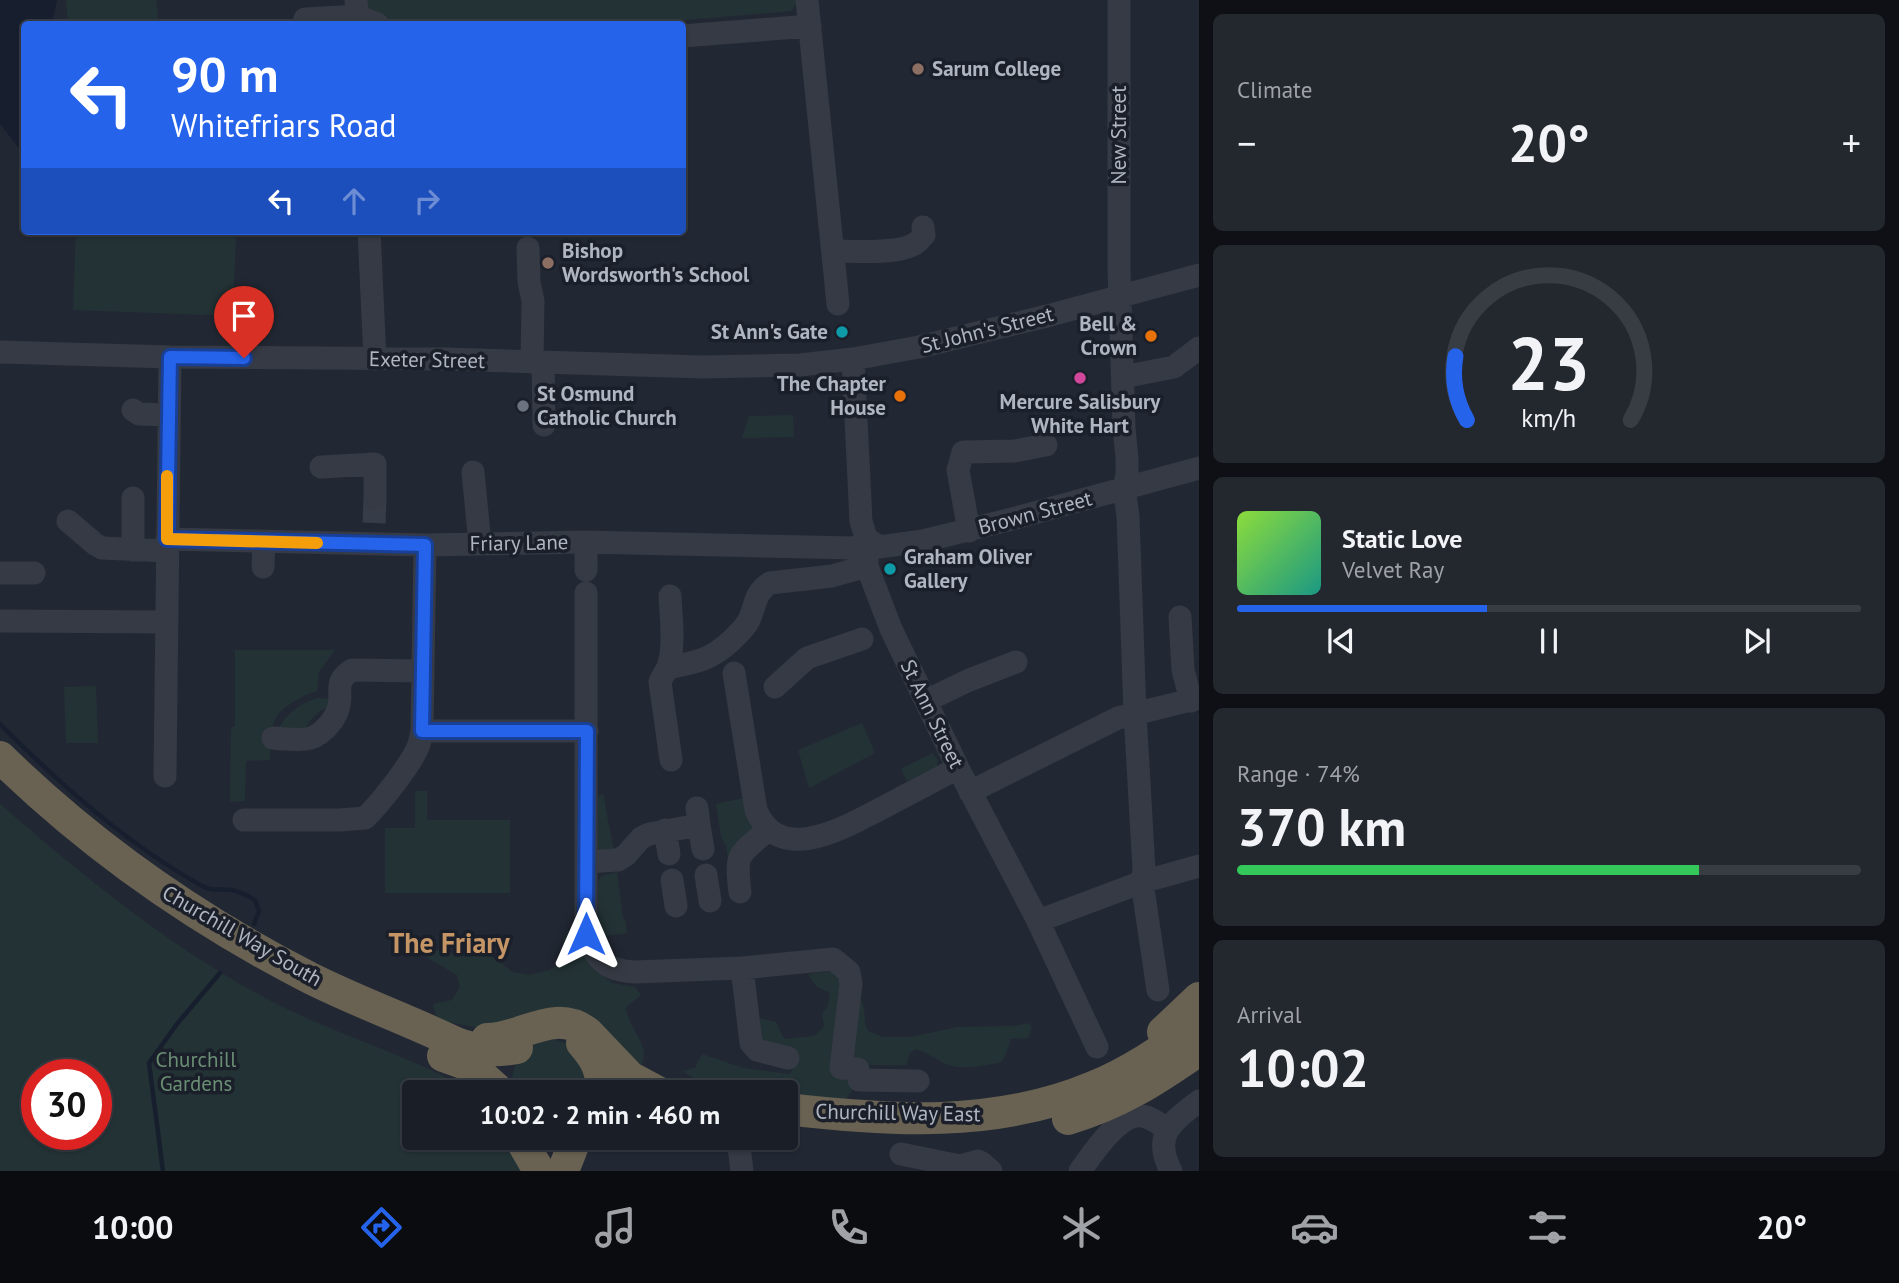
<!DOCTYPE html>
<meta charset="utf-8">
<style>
body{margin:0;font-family:"PT Sans",sans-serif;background:#23272e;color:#f1f3f6;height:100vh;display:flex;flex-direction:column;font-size:26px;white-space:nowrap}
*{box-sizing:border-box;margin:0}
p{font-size:23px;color:#9fa2a7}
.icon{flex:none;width:38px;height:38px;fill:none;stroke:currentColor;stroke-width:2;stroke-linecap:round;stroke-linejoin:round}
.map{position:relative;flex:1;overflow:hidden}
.drawer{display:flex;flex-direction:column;gap:14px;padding:14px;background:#0e1015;width:700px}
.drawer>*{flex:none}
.guide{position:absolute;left:21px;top:21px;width:665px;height:214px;border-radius:7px;box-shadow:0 2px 5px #0004,0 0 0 2px #383c43;background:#2563eb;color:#fff;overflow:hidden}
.speed{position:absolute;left:21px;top:1059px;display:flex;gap:14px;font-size:35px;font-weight:700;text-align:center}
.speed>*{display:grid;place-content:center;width:91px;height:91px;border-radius:50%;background:#1a1e26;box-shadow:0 2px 5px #0004,0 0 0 2px #383c43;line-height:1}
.speed .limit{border:10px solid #d22;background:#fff;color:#111}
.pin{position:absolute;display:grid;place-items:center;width:60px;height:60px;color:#fff;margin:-72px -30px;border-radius:50% 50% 50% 0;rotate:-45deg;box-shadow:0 0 7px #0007}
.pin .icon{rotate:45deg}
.me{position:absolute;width:77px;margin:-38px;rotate:0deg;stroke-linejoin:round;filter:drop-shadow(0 0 5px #0008)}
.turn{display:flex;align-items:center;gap:24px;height:147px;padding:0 35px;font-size:32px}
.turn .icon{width:91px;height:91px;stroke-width:2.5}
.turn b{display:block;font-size:49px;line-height:60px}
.lanes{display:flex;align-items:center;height:66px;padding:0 35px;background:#0003;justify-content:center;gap:35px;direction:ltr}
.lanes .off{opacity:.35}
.big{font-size:52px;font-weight:800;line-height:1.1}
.drawer .card{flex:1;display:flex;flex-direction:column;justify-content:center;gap:10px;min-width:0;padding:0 24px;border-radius:10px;background:#23272e}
.drawer .dial{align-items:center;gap:0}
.dial svg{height:182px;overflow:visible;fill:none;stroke:#383c43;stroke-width:7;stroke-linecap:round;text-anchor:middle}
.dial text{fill:#f1f3f6;stroke:none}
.song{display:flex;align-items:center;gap:21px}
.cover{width:84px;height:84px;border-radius:10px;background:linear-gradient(135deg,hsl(90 70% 55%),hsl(170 70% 35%))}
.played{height:7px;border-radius:4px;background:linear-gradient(90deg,#2563eb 40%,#383c43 40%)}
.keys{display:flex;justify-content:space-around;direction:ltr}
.heat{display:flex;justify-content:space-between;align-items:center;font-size:38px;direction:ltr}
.charge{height:10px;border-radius:5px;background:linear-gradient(90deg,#34c759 74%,#383c43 0)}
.trip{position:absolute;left:402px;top:1080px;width:396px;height:70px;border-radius:7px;background:#1a1e26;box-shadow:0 2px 5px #0004,0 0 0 2px #383c43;font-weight:800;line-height:70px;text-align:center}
.dock{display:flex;height:112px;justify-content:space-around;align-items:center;background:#0a0c0f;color:#9fa2a7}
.dock .icon{width:49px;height:49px}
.dock .on{color:#2563eb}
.dock b{font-size:32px;color:#f1f3f6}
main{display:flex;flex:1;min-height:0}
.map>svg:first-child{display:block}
.green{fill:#233235;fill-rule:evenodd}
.water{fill:#171f2f}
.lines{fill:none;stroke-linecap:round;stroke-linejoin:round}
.stream{stroke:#171f2f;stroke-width:4.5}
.minor-tunnel{stroke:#373d48;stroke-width:23;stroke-dasharray:23 11;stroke-linecap:butt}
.minor{stroke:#353a44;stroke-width:23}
.highway{stroke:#696253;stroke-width:32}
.route-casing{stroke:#184099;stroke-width:18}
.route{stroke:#2563eb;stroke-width:12}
.slow{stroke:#f59e0b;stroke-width:12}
.education-dot{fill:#8d6e63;stroke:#1a1f29;stroke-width:2.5}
.culture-dot{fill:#0f9aa8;stroke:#1a1f29;stroke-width:2.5}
.food-dot{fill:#e8710a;stroke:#1a1f29;stroke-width:2.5}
.hotel-dot{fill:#d1479c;stroke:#1a1f29;stroke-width:2.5}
.worship-dot{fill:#6b7280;stroke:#1a1f29;stroke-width:2.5}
.labels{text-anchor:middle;stroke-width:7;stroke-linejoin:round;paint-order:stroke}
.poi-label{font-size:21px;font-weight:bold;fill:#afb5c1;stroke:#1a1f29;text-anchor:start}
.street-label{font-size:21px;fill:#afb5c1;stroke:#1a1f29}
.park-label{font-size:21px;fill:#6a8e74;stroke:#1a1f29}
.district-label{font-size:28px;font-weight:bold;fill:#c59566;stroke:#1a1f29}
</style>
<main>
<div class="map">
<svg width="1199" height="1171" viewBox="0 0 1199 1171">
<rect width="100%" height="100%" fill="#222833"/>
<path class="green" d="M66 0H156L159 24H68Z
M362 0H798V2L791 11 640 24H392L371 15Z
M76 231H236L233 316 73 310Z
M793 415 794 437 742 438 749 416Z
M235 650H335L319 672 317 691C301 696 277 708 273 725 270 737 270 749 270 760L246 761 245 801 230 802 231 727 235 726Z
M96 686 98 743H66L64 687Z
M318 698 333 699V706C317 710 310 718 304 733H277C284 714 300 704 318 698Z
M862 723 875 753 809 788 798 750Z
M933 753 938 761 937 767 907 781 901 769Z
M415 791H427V820H510V893H385V828H415Z
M603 793 614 852 599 851 597 846 598 797Z
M748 797 761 831 728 859 726 846 721 837 716 804Z
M0 804C84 877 176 952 275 1003 340 1036 411 1056 474 1092H415V1138H505L528 1171H0ZM37 1074H96V1134H37Z
M617 872 623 919H625L627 933 598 937V880L602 876Z
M568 930 577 932 592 965 612 983 635 987 641 995 625 1008C627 1013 629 1019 631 1024 640 1042 648 1046 641 1067L599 1028 485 1029 437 1020 433 1004 452 1000 460 987 457 975 426 957 424 952 429 949 466 956 488 954 513 972 530 975 550 970 560 962 563 939Z
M835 971C846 981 861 993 864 1008 865 1017 864 1023 868 1031L883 1037H911L957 1027 1015 1026 1028 1023 1032 1027 1028 1038 1010 1039 1009 1046 1002 1062C987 1065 961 1071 946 1064 936 1059 927 1053 916 1049L910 1053 906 1065H856L853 1090 845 1100 786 1095V1092C764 1092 697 1086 683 1071L695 1068 702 1054 743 1068 790 1074 797 1059 763 1048 752 1016 776 1022 784 1039 814 1036 824 1027 822 1014 828 1006 830 993 817 987 808 974Z
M554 1040 574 1045 593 1092H513C508 1064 526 1041 554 1040Z"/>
<path class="water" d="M0 0H57L52 24H24V140L21 151 0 124Z"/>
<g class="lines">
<path class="stream" d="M0 724C61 785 128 845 204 887 213 892 222 888 231 890 239 891 248 896 255 900L259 911 254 924
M163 1171 149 1063 177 1024 220 973"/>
<path class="minor-tunnel" d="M374 523 375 499"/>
<path class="minor" d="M356 0 357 16 377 24
M807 0 838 304
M1119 0V269L1124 427 1127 458V475L1124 488 1128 516 1135 713 1144 870 1142 882 1158 990
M306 24 305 19 357 16
M682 36 810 26
M369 231 375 359
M528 248 529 282 533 301 532 362
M833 251C853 251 900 255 916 243 920 241 921 237 924 235L923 227
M0 352 170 357 446 359 702 367 800 365 853 359 919 347 1047 316 1199 275
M853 359 861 521 866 538 879 547 923 541 1012 519 1199 468
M543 362 544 425
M1123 377 1174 367 1199 348
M133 410 139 414 168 415
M321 467 375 464V499
M473 472 480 544
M133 498V550
M68 521 95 544 102 548 167 551
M969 531 958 470 963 452 1015 451 1046 445
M167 539 425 545 586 542 854 548 870 542
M870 542 867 552V566L891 629 958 768 1038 921 1097 1047
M263 567 264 542
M586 570V542
M0 573H34
M586 593V934C596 960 605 970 634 972L742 968 833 959 849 972 851 984 841 1068 858 1069 859 1080 918 1081
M670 596C671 617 675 647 668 667 666 672 662 676 660 682L671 760
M1180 617 1183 670 1191 701
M0 621 166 622
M668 668C696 662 709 661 731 641 738 634 745 628 749 620 756 605 754 593 770 583L832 576 867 566
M734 673 756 810C780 868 849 825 886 806 910 793 934 781 958 768
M775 687 807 658 862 639
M926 701 967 681 1016 662
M422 731H587
M273 738C283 739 296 740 306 739 319 738 334 722 338 709 344 692 332 683 352 670L422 671
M165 776 170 357
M970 792 1118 718 1199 698
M244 820H339L365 818C380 804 411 764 418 747 420 742 421 736 422 731L425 545
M699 825 703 849
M665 830 669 854
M586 862 618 860 626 855 641 838 649 834 699 825 697 808
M706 875 710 901
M672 880 676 906
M740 892C735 852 738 856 768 830
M1038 921 1142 882 1199 866
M742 968 751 1043 757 1050 788 1058
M738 1138 742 1171
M901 1154 960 1166 978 1161 982 1163 991 1171
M1080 1171C1092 1155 1118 1113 1142 1116 1151 1117 1159 1124 1167 1129
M1171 1171C1152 1135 1172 1122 1199 1101"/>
<path class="highway" d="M0 757C91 846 197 920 310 978 358 1002 408 1020 456 1043 477 1051 495 1052 517 1048
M1163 1032 1199 998
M487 1039C522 1039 555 1007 588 1033L630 1077 658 1092
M582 1043C595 1058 604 1072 600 1092
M443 1056 471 1066 500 1092
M786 1109C890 1121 995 1128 1093 1087 1131 1072 1166 1047 1199 1024
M1068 1119C1121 1103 1154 1081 1199 1050
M520 1138 539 1171
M563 1171 576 1138"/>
</g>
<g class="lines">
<defs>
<path id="route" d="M244 358 170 357 167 539 425 545 422 731H587L586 934"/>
</defs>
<use href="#route" class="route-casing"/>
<use href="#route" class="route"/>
<path class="slow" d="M167 476V539L317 543"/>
</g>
<g class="education-dot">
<circle cx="918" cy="69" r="7"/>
<circle cx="548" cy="263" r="7"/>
</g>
<g class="culture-dot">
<circle cx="842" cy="332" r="7"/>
<circle cx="890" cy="569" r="7"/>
</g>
<g class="food-dot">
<circle cx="1151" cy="336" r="7"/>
<circle cx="900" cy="396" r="7"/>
</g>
<circle class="hotel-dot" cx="1080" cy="378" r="7"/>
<circle class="worship-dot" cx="523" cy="406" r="7"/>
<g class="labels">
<g class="poi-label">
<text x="932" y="76">Sarum College</text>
<text x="562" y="258">Bishop<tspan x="562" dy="24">Wordsworth's School</tspan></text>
<text x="1137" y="331" text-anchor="end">Bell &amp;<tspan x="1137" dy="24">Crown</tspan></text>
<text x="828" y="339" text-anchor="end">St Ann's Gate</text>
<text x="886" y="391" text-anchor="end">The Chapter<tspan x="886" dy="24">House</tspan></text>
<text x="537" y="401">St Osmund<tspan x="537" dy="24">Catholic Church</tspan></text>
<text x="1080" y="409" text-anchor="middle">Mercure Salisbury<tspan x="1080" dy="24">White Hart</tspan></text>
<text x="904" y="564">Graham Oliver<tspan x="904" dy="24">Gallery</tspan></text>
</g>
<g class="street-label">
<text transform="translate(1119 135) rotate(-90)" y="7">New Street</text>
<text transform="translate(987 330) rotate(-14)" y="7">St John's Street</text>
<text transform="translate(427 360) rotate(1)" y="7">Exeter Street</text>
<text transform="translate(1035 513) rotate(-15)" y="7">Brown Street</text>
<text transform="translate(519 543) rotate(-1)" y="7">Friary Lane</text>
<text transform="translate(932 714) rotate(64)" y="7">St Ann Street</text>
<text transform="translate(242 936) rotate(30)" y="7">Churchill Way South</text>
<text transform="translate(898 1113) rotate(1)" y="7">Churchill Way East</text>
</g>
<g class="park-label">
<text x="196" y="1067">Churchill<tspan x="196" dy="24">Gardens</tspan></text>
</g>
<g class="district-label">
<text x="449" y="953">The Friary</text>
</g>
</g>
</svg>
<div class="speed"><div class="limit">30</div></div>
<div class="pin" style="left:244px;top:358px;background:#d93025"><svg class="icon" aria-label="arrive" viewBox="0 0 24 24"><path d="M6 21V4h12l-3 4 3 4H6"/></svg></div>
<svg class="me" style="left:586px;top:934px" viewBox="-20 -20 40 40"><path d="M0-17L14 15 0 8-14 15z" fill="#2563eb" stroke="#fff" stroke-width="4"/></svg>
<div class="trip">10:02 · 2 min · 460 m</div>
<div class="guide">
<div class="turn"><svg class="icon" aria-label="left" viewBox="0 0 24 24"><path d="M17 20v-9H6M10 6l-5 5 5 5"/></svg><div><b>90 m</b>Whitefriars Road</div></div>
<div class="lanes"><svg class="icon" aria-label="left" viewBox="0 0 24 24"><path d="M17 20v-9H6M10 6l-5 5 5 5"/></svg><svg class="icon off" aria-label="ahead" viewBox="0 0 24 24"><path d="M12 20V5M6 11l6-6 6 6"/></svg><svg class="icon off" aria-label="right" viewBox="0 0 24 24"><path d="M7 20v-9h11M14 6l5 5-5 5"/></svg></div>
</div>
</div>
<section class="drawer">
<div class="card"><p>Climate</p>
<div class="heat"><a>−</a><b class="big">20°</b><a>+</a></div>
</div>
<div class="card dial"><svg viewBox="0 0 100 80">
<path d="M14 69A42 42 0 1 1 86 69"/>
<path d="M14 69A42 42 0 0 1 9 41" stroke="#2563eb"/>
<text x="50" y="56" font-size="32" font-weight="700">23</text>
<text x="50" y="72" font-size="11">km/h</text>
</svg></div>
<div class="card">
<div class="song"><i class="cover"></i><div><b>Static Love</b><p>Velvet Ray</p></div></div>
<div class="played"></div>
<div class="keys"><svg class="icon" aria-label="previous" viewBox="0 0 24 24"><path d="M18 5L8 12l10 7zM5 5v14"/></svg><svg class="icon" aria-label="pause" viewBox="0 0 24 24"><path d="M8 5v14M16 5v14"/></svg><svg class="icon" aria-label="next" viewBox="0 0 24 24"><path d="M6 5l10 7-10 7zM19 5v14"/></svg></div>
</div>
<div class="card"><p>Range · 74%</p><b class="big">370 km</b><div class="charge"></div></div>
<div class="card"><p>Arrival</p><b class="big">10:02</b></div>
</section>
</main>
<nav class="dock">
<b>10:00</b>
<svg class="icon on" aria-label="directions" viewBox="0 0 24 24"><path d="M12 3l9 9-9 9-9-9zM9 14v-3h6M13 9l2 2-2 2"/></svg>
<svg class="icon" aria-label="music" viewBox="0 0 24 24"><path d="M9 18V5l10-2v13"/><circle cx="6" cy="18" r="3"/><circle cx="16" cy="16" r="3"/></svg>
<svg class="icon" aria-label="phone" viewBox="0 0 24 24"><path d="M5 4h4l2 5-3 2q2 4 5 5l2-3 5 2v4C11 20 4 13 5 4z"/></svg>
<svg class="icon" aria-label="climate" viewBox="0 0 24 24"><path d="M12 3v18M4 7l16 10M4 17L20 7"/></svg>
<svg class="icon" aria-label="car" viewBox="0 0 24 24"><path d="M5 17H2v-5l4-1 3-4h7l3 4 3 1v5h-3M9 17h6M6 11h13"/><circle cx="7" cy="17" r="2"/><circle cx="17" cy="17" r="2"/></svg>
<svg class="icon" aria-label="filters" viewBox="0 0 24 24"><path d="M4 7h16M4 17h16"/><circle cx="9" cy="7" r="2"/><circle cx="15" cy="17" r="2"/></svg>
<b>20°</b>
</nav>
